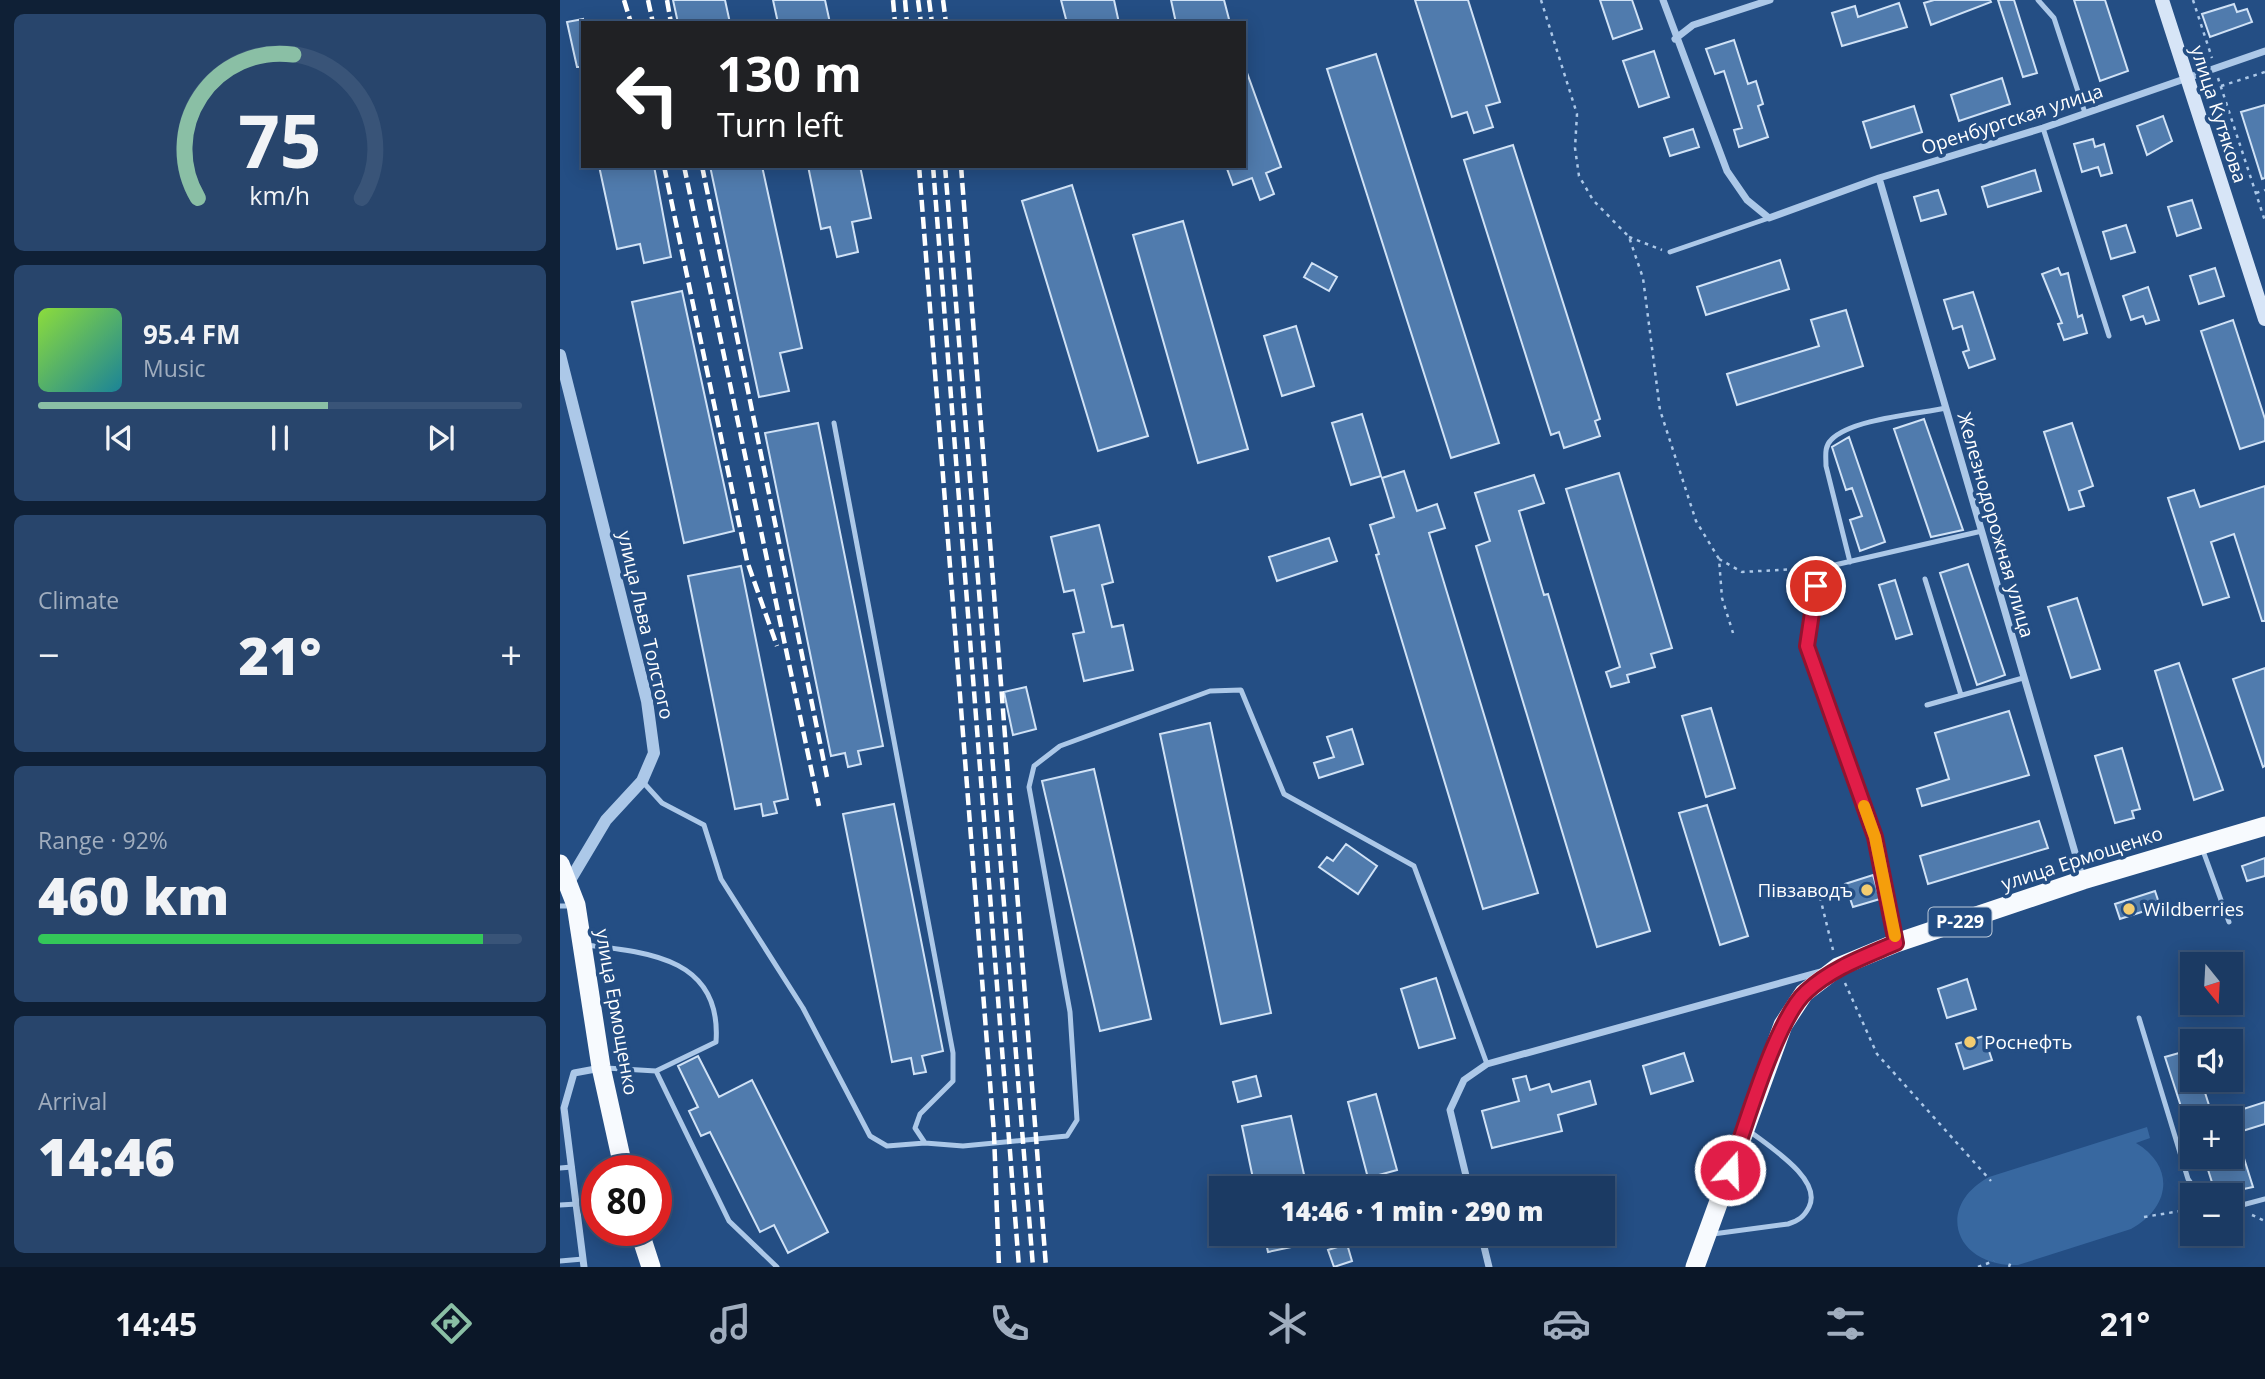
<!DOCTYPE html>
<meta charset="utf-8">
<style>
body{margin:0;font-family:"Open Sans",sans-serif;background:#28456c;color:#f1f3f6;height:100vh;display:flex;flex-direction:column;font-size:26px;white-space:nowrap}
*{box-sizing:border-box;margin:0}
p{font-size:23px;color:#a0adbe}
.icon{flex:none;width:38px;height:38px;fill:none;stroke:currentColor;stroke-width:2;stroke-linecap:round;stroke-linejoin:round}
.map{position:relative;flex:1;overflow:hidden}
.drawer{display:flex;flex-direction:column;gap:14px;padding:14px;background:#0f2036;width:560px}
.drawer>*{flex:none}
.banner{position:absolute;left:21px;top:21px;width:665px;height:147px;border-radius:0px;box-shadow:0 4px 18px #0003,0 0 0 2px #395478;background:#202124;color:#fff;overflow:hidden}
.needle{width:46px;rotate:162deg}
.tools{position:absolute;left:1620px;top:952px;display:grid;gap:14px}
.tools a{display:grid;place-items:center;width:63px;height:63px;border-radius:0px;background:#1b3a63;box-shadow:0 4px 18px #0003,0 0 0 2px #395478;font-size:35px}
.speed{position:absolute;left:21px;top:1155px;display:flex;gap:14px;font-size:35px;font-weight:700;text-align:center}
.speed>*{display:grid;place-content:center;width:91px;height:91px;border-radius:50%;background:#1b3a63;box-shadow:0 4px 18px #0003,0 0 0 2px #395478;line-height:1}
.speed .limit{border:10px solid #d22;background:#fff;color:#111}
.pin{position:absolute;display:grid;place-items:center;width:60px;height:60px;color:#fff;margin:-30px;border:4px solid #fff;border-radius:50%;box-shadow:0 2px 7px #0007}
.me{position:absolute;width:77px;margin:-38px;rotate:20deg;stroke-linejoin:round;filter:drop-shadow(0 0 5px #0008)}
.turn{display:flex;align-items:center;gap:24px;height:147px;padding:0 21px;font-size:32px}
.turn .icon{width:91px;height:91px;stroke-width:2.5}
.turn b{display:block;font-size:49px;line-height:60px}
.big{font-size:52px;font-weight:800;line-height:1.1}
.drawer .card{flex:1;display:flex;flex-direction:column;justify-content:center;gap:10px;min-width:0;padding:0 24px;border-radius:10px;background:#28456c}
.drawer .dial{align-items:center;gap:0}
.dial svg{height:182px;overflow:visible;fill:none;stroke:#395478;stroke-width:7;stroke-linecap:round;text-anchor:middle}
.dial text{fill:#f1f3f6;stroke:none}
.song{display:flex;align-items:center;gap:21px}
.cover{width:84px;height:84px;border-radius:10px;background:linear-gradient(135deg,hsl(90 70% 55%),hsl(190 70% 35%))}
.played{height:7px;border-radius:4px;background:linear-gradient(90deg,#8abfa5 60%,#395478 60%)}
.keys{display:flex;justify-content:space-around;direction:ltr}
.heat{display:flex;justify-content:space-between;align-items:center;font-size:38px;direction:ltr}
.charge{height:10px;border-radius:5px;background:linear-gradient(90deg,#34c759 92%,#395478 0)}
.trip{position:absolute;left:649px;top:1176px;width:406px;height:70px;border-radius:0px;background:#1b3a63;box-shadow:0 4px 18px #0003,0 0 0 2px #395478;font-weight:800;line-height:70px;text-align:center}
.dock{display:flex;height:112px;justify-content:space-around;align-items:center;background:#0b1728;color:#a0adbe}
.dock .icon{width:49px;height:49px}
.dock .current{color:#8abfa5}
.dock b{font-size:32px;color:#f1f3f6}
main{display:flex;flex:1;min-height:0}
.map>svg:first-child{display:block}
.green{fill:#3868a0}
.building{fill:#507bad;stroke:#d0e2f6;stroke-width:2}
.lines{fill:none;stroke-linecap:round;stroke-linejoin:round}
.path{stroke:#acc8e8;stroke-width:2.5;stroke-dasharray:3.5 5;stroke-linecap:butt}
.service{stroke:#acc8e8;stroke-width:5}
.minor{stroke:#acc8e8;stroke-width:7}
.tertiary{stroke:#acc8e8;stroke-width:12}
.secondary{stroke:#d7e5f7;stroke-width:14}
.trunk{stroke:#f7fafe;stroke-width:19}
.rail{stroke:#fff;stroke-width:4.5;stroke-dasharray:12 5;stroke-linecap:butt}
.route-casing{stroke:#92132f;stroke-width:18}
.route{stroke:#e11d48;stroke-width:12}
.slow{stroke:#f59e0b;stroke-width:12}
.poi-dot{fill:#f3cc70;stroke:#244e84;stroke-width:2.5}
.labels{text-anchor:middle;stroke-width:7;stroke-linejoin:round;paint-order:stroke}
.shield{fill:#244e84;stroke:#bdcada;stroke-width:2}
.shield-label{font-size:18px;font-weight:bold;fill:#fff}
.street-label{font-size:19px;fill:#fff;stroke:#244e84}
.poi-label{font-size:19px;fill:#fff;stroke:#244e84;text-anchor:start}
</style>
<main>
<section class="drawer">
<div class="card dial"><svg viewBox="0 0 100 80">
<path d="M14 69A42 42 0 1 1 86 69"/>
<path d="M14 69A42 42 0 0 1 56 6" stroke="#8abfa5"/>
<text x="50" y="56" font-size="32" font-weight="700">75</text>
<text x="50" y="72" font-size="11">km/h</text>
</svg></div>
<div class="card">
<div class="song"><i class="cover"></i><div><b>95.4 FM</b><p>Music</p></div></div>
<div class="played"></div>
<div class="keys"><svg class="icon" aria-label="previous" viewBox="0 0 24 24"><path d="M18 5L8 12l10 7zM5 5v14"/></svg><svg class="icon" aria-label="pause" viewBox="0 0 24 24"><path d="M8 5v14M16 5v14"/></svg><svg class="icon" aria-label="next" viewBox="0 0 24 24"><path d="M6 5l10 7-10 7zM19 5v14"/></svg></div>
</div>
<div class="card"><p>Climate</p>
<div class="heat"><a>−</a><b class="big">21°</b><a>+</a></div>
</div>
<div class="card"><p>Range · 92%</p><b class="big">460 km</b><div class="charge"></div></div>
<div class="card"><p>Arrival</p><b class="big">14:46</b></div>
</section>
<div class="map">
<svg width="1705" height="1267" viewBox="0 0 1705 1267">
<rect width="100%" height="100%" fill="#244e84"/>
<path class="green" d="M1587 1127 1590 1138 1576 1143C1616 1167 1610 1208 1571 1229L1458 1265C1395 1267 1374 1207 1429 1177Z"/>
<path class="building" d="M113 0H165L170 23H118Z
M213 0H265L270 23H218Z
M501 0H554L559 23H507Z
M611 0H664L670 23H616Z
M855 0H908L940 102 926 106 933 127 914 133 907 112 892 117Z
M1040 0H1072L1082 29 1053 39Z
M1374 0H1430L1431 2 1371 25 1364 3Z
M1438 0H1454L1477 73 1463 77Z
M1514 0H1545L1568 71 1540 81Z
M1339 3 1347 27 1282 46 1272 13 1295 6 1298 17Z
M1674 4 1677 12 1687 9 1692 22 1650 37 1642 14Z
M23 19V67H17L7 22Z
M1174 40 1188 84 1196 81 1203 104 1198 106 1208 137 1179 147 1174 130 1182 128 1164 71 1155 74 1146 49Z
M1094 51 1109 97 1079 107 1063 61Z
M816 54 939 443 891 458 767 69Z
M686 70 721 167 706 173 714 194 700 200 692 178 673 185 666 166H684Z
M1442 78 1450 104 1399 121 1391 95Z
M1705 105V178L1702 179 1681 112Z
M1354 106 1362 132 1311 148 1303 122Z
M1603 116 1612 141 1587 155 1577 126Z
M1133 129 1139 147 1110 156 1104 138Z
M1533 139 1535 147 1544 144 1552 173 1541 176 1538 167 1522 172 1514 144Z
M953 145 1040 419 1035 421 1040 436 1004 448 999 432 991 435 904 160Z
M39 166H94L111 257 84 263 80 244 57 249Z
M150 166H202L242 348 220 353 229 391 199 397Z
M248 166H300L311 218 292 222 298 252 277 257 270 227 261 229Z
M1475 170 1481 191 1428 207 1422 187Z
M512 185 588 436 538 451 462 201Z
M1378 190 1386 214 1361 221 1354 197Z
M1632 200 1641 228 1617 236 1608 207Z
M623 221 688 449 638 463 573 235Z
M1566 225 1575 252 1551 259 1543 232Z
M1220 260 1229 289 1146 315 1137 287Z
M752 263 777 277 769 291 744 277Z
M1498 268 1501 275 1508 273 1518 317 1522 315 1527 333 1504 340 1498 324 1502 323 1482 274Z
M1655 268 1664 296 1639 304 1630 276Z
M1588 287 1599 320 1586 324 1583 316 1571 320 1563 296Z
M122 291 174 531 124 543 72 302Z
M1413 292 1435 359 1409 368 1403 352 1409 350 1402 326 1393 329 1384 300Z
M1286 310 1303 366 1177 405 1167 374 1259 346 1251 320Z
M1673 320 1705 419V441L1680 449 1641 331Z
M736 326 754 386 722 396 704 336Z
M802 414 821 476 791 485 772 423Z
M1364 419 1403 530 1371 537 1334 429Z
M258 423 323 746 298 751 301 764 288 767 285 753 271 756 205 433Z
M1512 423 1533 486 1519 491 1524 506 1509 510 1484 432Z
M1289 437 1325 542 1300 551 1290 520 1302 516 1292 488 1286 490 1272 447Z
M844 471 857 511 877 504 885 528 869 533 978 893 923 909 816 555 819 554 810 525 834 517 822 478Z
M1059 473 1112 648 1091 654 1095 667 1067 675 1069 682 1051 687 1046 672 1060 667 1006 489Z
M974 475 984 503 959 511 984 595 988 594 1090 931 1037 947 916 546 930 541 915 493Z
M1705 486V621H1702L1674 534 1651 542 1669 597 1643 605 1608 498 1634 490 1640 507Z
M539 525 553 582 542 585 552 627 563 625 573 670 524 681 513 634 524 632 514 590 504 592 491 537Z
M769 538 777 561 717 581 709 557Z
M1408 564 1445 675 1417 685 1380 573Z
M181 566 228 799 214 802 217 813 203 816 201 804 175 809 128 576Z
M1335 580 1352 634 1336 639 1319 585Z
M1517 598 1540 669 1511 678 1488 607Z
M1619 663 1663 790 1634 800 1595 671Z
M1705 668V766L1703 767 1673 679Z
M466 687 476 729 453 735 444 692Z
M1151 708 1175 788 1146 797 1122 716Z
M1449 711 1469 775 1362 806 1357 789 1389 779 1375 733Z
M650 723 711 1013 661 1024 600 734Z
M792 729 803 764 759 778 754 763 774 757 767 737Z
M1562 748 1580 809 1572 811 1574 818 1555 823 1535 756Z
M534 769 591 1019 540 1031 482 781Z
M334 804 383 1051 362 1056 366 1072 354 1074 351 1058 332 1062 283 814Z
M1147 805 1188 936 1160 945 1119 813Z
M1479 821 1488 848 1368 884 1360 856Z
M786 844 817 866 798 894 759 867 767 857 773 861Z
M1705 858V876L1687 881 1682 866Z
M1313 875 1320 899 1293 907 1285 884Z
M1595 891 1600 906 1560 919 1555 904Z
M876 978 895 1038 859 1048 841 989Z
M1407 979 1416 1009 1387 1018 1378 989Z
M1424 1036 1432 1060 1404 1069 1396 1044Z
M1633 1049V1080H1641L1653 1118 1624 1116 1605 1057Z
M1124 1053 1133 1081 1091 1094 1083 1066Z
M138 1056 159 1097 192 1080 268 1232 228 1253 214 1225 200 1232 150 1132 141 1136 129 1111 138 1107 118 1066Z
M696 1076 701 1096 678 1102 673 1082Z
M966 1076 970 1090 989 1084 992 1092 1030 1081 1036 1104 998 1115 1002 1131 932 1148 922 1111 959 1101 953 1079Z
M816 1094 837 1170 808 1178 788 1102Z
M1705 1102V1124L1676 1133 1693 1187 1656 1195 1644 1157H1671V1113Z
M731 1116 747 1188H695L682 1126Z
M704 1234H769L770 1239 708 1252Z
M787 1244 792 1261 774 1267 768 1250Z"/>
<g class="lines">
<path class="path" d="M981 0 1017 114 1015 148 1019 176 1033 200 1069 237 1083 278 1100 410 1136 521 1159 559 1162 598 1173 633
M1633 0 1652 58
M1658 78 1705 221
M1661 86 1705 72
M1696 193 1705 190
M1069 237 1102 250
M1159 559 1182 572 1254 568
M1258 889 1273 950
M1285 983 1317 1054 1431 1181
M1692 1215 1705 1221
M1584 1217 1633 1209
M1418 1267 1434 1261
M1449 1267 1451 1261"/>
<path class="service" d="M1478 0 1494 18 1525 113
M1483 128 1549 336
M1110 252 1209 218
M274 423 393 1053V1081L360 1114 355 1128 365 1143 403 1146 507 1136 517 1120 510 1012 469 787 474 766 500 746 650 691 681 690 724 794 854 866 927 1064
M1290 562 1266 466C1266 456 1264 447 1271 440 1291 419 1358 414 1386 408
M1365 579 1401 695
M1367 705 1463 678
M82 781 102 803 144 825 161 879 243 1008 310 1136 327 1146 365 1143
M1642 848 1669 922
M0 906H13
M1336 940 1315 837 1247 646 1256 586 1266 567 1422 531
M25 945C90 952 162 959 156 1042L96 1071 46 1068
M1579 1018 1628 1179 1639 1195
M96 1071 169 1221 217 1267
M0 1168 12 1167
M0 1205 17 1204
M1671 1208 1705 1199
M1153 1234 1228 1224C1238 1221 1244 1217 1249 1207 1263 1179 1208 1146 1188 1130
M0 1261 23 1259"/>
<path class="minor" d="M1103 0 1167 171 1187 200 1209 218 1319 178 1483 128 1705 51
M1115 39 1133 25 1210 0
M1319 178 1523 880
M909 1188 890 1110 904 1080 927 1064 1260 972
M921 1234 929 1267
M24 1267 4 1108 14 1073 41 1068"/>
<path class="tertiary" d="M0 355 87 701 94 753 82 781 46 820 9 882"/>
<path class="secondary" d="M1602 0 1705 319"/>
<path class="trunk" d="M0 864 16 905 41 1067 64 1171
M79 1230 91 1267
M1135 1267 1223 1025 1244 993 1278 967 1336 943 1523 880 1705 826"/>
<path class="rail" d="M64 0 71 23
M88 0 93 23
M107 0 111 23
M333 0 335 23
M345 0 347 23
M358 0 361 23
M369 0 372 23
M383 0 386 23
M104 166 187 561 217 646
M124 166 259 806
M142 166 267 777
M359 166 434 1134 439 1267
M373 166 459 1267
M385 166 473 1267
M401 166 486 1267"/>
</g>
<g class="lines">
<defs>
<path id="route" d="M1170 1170C1185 1128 1216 1019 1246 992 1272 968 1304 957 1336 943L1315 837 1247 646 1256 586"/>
</defs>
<use href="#route" class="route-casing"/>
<use href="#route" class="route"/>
<path class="slow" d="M1304 806 1315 837 1335 936"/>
</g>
<g class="poi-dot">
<circle cx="1307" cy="890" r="7"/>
<circle cx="1569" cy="909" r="7"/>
<circle cx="1410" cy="1042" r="7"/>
</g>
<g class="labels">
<rect class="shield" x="1368.5" y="907.5" width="63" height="29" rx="5"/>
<g class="shield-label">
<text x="1400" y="928">Р-229</text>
</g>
<g class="street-label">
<text transform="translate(1659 114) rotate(72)" y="7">улица Кутякова</text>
<text transform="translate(1452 119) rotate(-18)" y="7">Оренбургская улица</text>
<text transform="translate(1436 525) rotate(74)" y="7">Железнодорожная улица</text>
<text transform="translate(86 625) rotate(77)" y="7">улица Льва Толстого</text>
<text transform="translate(1522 858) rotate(-18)" y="7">улица Ермощенко</text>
<text transform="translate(57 1012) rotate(80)" y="7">улица Ермощенко</text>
</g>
<g class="poi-label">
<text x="1293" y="897" text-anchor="end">Пiвзаводъ</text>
<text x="1583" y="916">Wildberries</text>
<text x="1424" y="1049">Роснефть</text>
</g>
</g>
</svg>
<div class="tools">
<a><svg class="needle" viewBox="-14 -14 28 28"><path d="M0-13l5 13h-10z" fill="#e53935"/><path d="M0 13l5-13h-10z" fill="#a0adbe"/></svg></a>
<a><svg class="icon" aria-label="sound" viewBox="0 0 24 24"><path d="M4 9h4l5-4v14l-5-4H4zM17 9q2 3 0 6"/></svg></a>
<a>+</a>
<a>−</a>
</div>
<div class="speed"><div class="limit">80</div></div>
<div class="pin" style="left:1256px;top:586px;background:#d93025"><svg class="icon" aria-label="arrive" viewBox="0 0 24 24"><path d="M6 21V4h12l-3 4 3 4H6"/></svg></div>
<svg class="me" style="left:1170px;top:1170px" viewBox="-20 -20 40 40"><circle r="17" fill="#e11d48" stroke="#fff" stroke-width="3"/><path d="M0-11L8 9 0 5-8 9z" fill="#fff"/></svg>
<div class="trip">14:46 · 1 min · 290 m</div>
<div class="banner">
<div class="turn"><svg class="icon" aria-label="left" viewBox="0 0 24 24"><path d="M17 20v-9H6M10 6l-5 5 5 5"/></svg><div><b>130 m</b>Turn left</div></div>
</div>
</div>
</main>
<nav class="dock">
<b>14:45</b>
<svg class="icon current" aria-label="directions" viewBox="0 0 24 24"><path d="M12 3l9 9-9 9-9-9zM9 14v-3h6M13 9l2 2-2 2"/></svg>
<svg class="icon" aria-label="music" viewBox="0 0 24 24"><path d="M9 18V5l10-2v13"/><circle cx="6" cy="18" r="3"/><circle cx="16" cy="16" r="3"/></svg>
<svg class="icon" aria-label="phone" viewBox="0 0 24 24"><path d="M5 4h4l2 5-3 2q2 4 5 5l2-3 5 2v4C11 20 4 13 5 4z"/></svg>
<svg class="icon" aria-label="climate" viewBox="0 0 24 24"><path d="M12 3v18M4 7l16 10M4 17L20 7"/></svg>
<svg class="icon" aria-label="car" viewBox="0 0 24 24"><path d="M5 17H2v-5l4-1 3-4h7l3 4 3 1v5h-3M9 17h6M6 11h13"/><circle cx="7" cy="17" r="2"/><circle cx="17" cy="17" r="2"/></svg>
<svg class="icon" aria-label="filters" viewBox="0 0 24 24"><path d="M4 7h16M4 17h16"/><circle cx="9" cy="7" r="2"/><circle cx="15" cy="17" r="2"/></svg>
<b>21°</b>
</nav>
